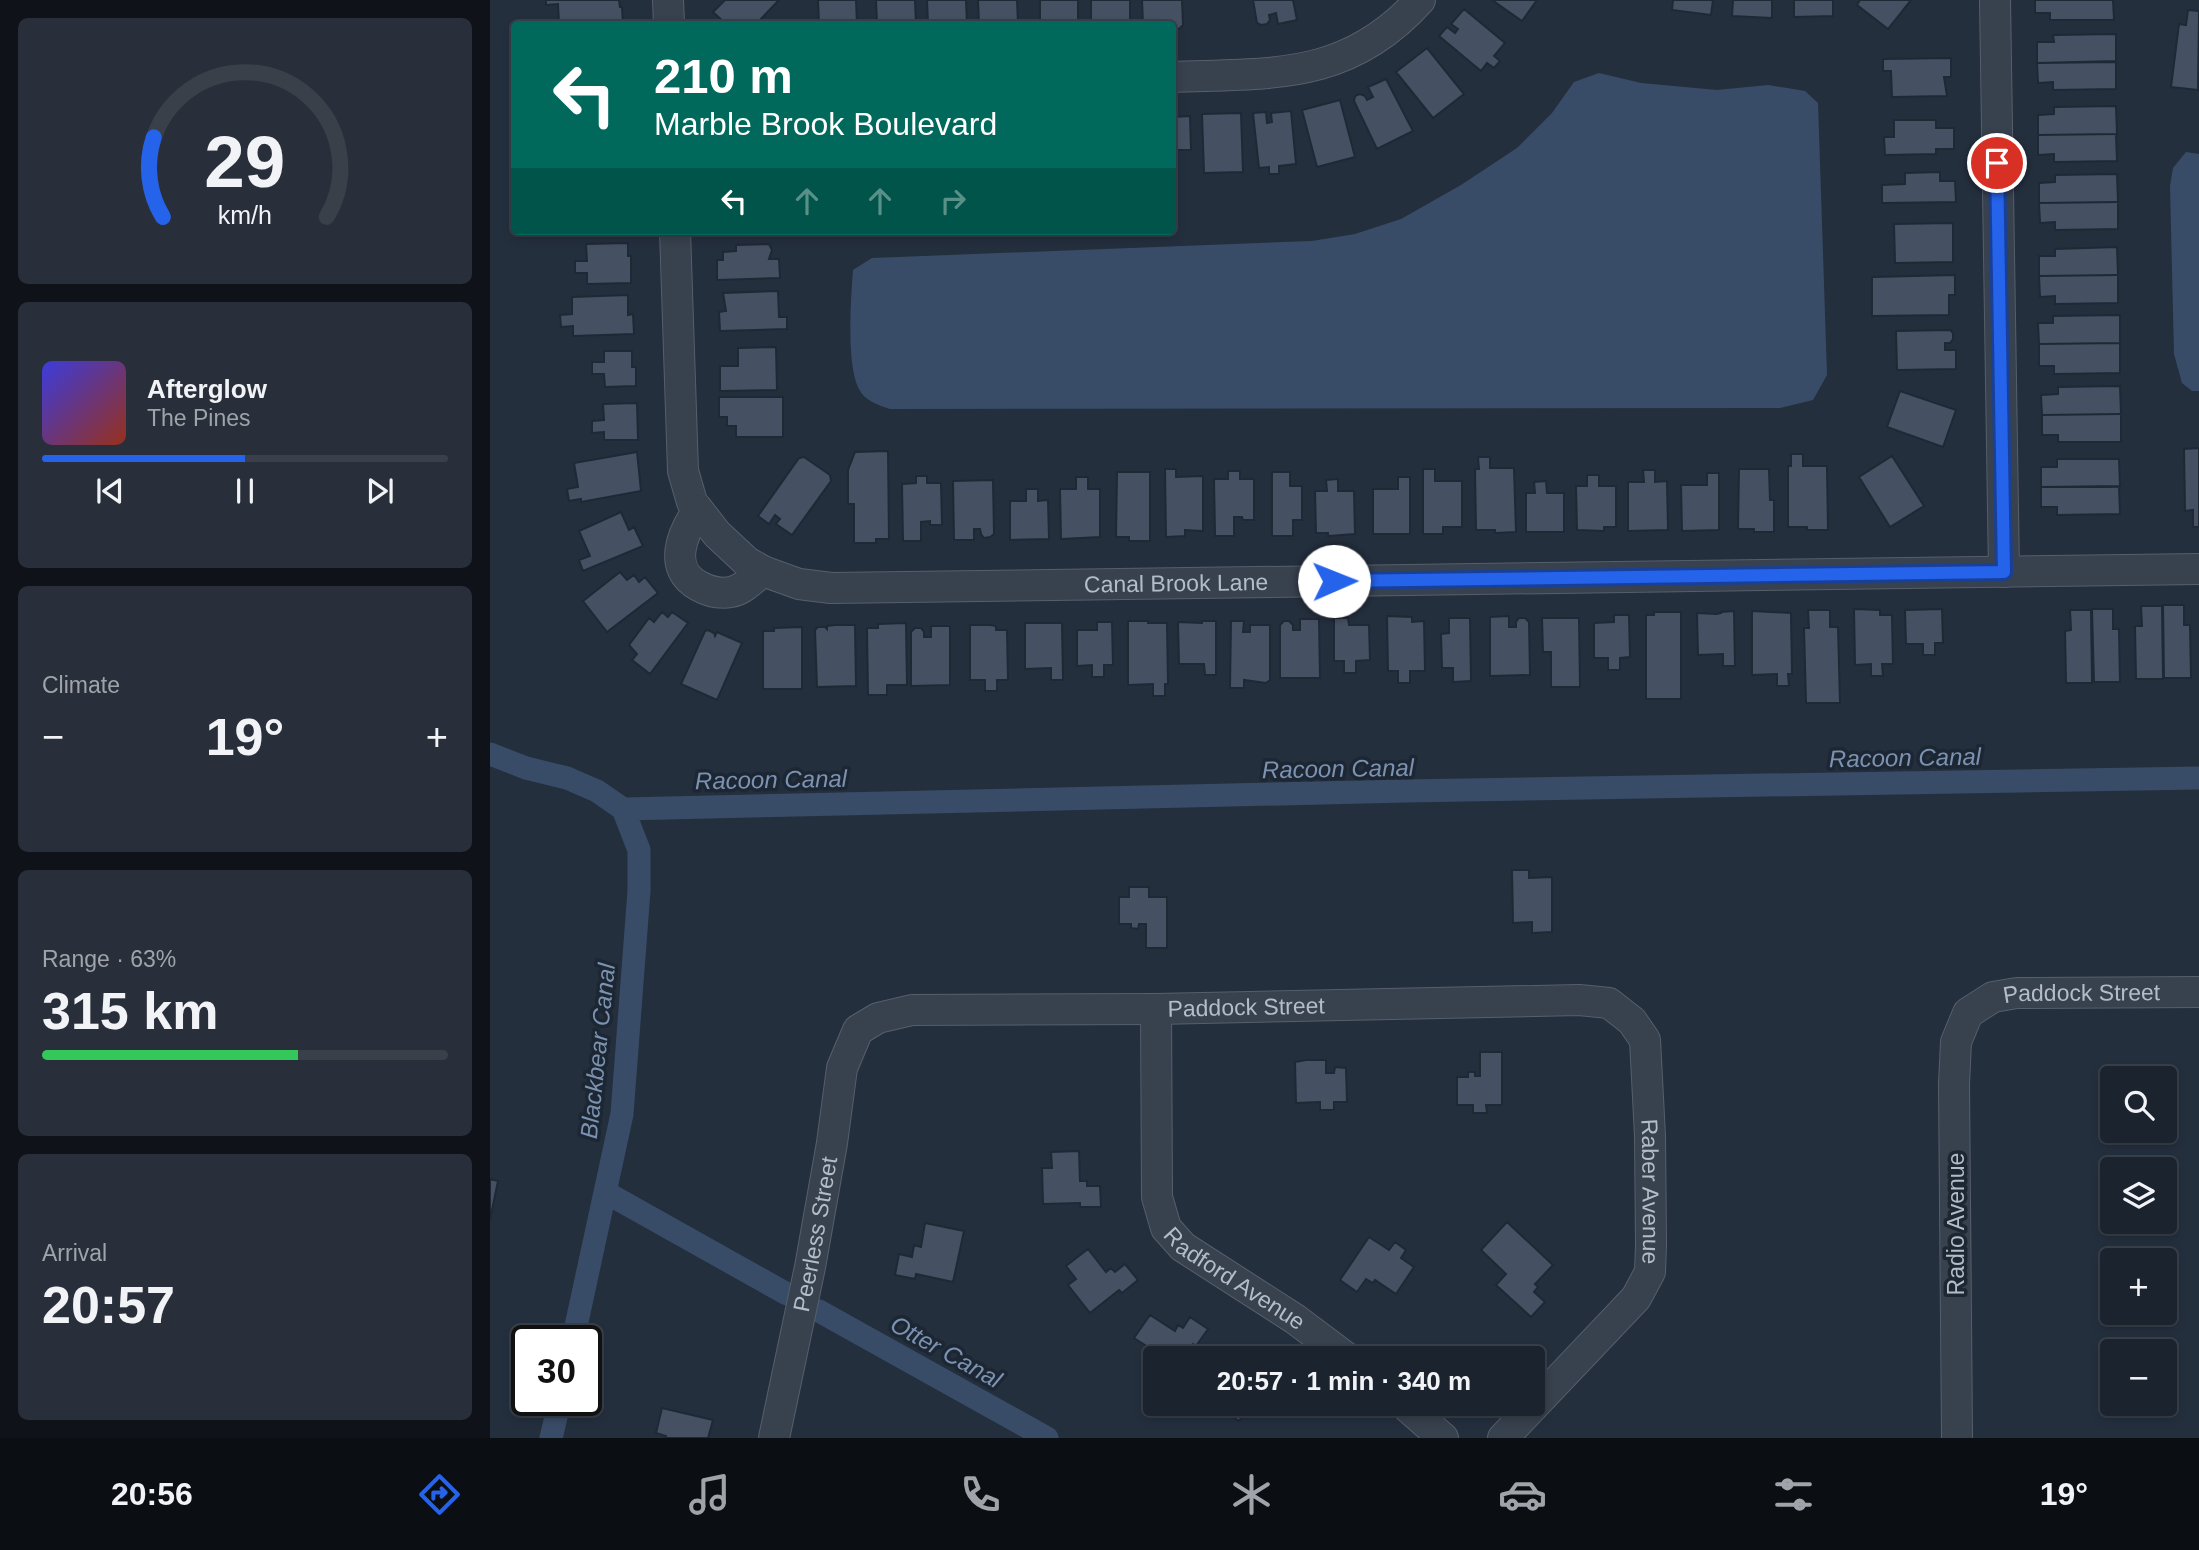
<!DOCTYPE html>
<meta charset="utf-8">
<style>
body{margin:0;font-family:Arial,sans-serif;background:#282f3a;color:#f1f3f6;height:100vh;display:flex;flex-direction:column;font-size:26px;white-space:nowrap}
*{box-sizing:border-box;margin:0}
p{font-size:23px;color:#a0a4aa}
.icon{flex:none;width:38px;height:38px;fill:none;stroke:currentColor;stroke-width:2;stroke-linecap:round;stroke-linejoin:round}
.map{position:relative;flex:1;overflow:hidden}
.drawer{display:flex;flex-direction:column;gap:18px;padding:18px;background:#0f1319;width:490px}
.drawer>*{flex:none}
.guide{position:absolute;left:21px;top:21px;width:665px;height:214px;border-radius:7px;box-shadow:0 4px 10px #0003,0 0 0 2px #39404a;background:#00695c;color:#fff;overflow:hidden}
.tools{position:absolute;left:1610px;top:1066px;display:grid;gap:14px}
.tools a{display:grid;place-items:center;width:77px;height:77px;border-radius:7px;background:#1b232e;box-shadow:0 4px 10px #0003,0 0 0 2px #39404a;font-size:35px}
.speed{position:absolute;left:21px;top:1325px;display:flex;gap:14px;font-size:35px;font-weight:700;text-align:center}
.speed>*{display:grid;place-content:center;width:91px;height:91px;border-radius:50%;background:#1b232e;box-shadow:0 4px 10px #0003,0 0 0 2px #39404a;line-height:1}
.speed .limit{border:4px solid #111;border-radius:10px;background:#fff;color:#111}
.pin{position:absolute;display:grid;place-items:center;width:60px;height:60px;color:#fff;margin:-30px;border:4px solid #fff;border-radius:50%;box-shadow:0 2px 7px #0007}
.me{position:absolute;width:77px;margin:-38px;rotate:89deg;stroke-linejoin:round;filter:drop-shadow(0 0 5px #0008)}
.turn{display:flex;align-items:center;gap:24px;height:147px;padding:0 28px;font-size:32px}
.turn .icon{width:91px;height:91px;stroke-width:2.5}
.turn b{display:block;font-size:49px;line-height:60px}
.lanes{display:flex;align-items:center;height:66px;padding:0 28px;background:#0003;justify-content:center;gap:35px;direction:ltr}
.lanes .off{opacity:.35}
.big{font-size:52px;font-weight:600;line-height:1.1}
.drawer .card{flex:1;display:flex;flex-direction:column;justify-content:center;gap:10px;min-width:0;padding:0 24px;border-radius:10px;background:#282f3a}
.drawer .dial{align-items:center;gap:0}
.dial svg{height:182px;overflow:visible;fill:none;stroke:#39404a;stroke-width:7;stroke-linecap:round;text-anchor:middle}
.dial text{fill:#f1f3f6;stroke:none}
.song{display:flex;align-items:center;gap:21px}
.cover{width:84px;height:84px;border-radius:10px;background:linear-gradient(135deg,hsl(240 70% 55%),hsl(10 70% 35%))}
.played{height:7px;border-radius:4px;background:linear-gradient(90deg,#2563eb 50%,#39404a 50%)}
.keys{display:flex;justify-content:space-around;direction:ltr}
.heat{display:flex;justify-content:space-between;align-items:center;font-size:38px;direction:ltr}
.charge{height:10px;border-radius:5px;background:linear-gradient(90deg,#34c759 63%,#39404a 0)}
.trip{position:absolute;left:653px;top:1346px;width:402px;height:70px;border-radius:7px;background:#1b232e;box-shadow:0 4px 10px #0003,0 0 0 2px #39404a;font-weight:600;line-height:70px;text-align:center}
.tab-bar{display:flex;height:112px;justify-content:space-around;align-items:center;background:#0b0e12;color:#a0a4aa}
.tab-bar .icon{width:49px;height:49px}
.tab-bar .selected{color:#2563eb}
.tab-bar b{font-size:32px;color:#f1f3f6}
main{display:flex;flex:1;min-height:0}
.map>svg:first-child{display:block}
.water{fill:#394c67}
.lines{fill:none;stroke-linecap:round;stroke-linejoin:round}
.canal{stroke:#394c67;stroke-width:23}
.building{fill:#455162;stroke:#1f2835;stroke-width:2}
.minor-casing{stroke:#565f6c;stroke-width:32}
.minor{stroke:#38414e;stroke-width:30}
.route-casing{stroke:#184099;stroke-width:18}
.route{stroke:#2563eb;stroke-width:12}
.labels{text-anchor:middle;stroke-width:7;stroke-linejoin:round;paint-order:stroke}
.street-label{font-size:23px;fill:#b4bcc9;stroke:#1d2633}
.water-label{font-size:24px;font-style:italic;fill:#7c92b1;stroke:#1d2633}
</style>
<main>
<section class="drawer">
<div class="card dial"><svg viewBox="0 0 100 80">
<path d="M14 69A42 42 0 1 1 86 69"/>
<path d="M14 69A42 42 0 0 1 10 34" stroke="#2563eb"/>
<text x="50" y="56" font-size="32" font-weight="700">29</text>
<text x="50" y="72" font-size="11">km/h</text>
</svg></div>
<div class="card">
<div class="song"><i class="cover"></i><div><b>Afterglow</b><p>The Pines</p></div></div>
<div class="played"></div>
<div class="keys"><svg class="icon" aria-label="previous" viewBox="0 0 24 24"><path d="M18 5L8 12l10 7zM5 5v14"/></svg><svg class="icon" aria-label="pause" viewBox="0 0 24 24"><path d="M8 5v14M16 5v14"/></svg><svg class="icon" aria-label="next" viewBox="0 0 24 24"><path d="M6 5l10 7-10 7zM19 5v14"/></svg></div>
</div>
<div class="card"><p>Climate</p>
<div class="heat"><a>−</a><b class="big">19°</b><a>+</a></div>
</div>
<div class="card"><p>Range · 63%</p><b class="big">315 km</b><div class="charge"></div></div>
<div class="card"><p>Arrival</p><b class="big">20:57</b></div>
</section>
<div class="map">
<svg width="1709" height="1438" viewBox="0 0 1709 1438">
<rect width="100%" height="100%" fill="#242f3e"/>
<path class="water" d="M1109 73 1151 83 1227 90 1278 85 1315 91 1328 103 1337 375 1323 400 1290 408 400 409C388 405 375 401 369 389 356 364 361 298 363 270L382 258 822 241 865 234 911 219 971 185 1027 148 1062 113 1084 82Z
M1696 152 1709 154V391H1702L1692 383 1684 354 1680 186 1683 168Z"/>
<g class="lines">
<path class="canal" d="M0 754 36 768 77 778 107 791 133 809 916 791 1709 778
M115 1192 297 1294
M329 1311 557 1438
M83 1340 132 1114 149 891V850L133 809
M61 1438 70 1400"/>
</g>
<path class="building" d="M56 0H129L130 7H132L133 24H69L68 4 56 5Z
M235 0H289L266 24H236L223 12Z
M328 0H366L367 24H329Z
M386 0H425L426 24H387Z
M437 0H476L477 24H438Z
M488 0H527L528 24H489Z
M550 0H588V24H550Z
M601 0H640V24H601Z
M652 0H692L693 25 689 29H683L682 24H679V20H673V24H653Z
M763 0H803L807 20 788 24 786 13 779 15 780 20 777 24 771 25 767 23Z
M1002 0H1047L1032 21Z
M1183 0H1223L1221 15 1182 10Z
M1243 0H1282V18L1242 16Z
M1304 0H1343V16L1304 17Z
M1370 0H1421L1398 29 1367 5Z
M1545 0H1623L1624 20H1560V13H1545Z
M974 9 1015 43 1004 56 1010 61 1004 68 997 63 991 71 949 36 957 27 965 33 968 29 961 24Z
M1698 10 1709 11 1708 90 1681 87 1689 24 1696 25Z
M1626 34V61L1547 63V42H1564L1563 35Z
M937 48 974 94 943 118 906 72Z
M1461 58V77H1454L1457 96 1402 97 1401 71H1393V59Z
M1626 62V89L1563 90V82L1548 83 1547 63Z
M896 79 923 131 887 149 864 101 865 96 870 94 875 96 877 100 883 97 878 87Z
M850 100 865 157 827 167 812 110Z
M1626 106 1627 134 1548 135V115L1564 114V107Z
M801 111 806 164 789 166V174H779V167L769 168 763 113 776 112 777 123 782 122 781 113Z
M751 113 753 172 714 173 712 114Z
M700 116 701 150H684L682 162V117Z
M1404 120H1446V128H1464V149H1446V154L1395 155 1394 137H1404Z
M1626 134 1627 161 1564 162V154L1548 155V135Z
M1450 172V181H1465L1466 202 1392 203V185L1415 184V173Z
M1627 174 1628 202 1549 203V183L1565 182V175Z
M1628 202V229L1565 230V222L1550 223 1549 203Z
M1463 223V262L1405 263 1404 224Z
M138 243V256H141V283L97 284V273H85V261H97L96 244Z
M279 244 282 250 279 259H289L290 278 227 280V260H233V252L246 251V245Z
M1627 247 1628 275 1549 276V256H1565V249Z
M1465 275V295H1459V315L1382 316V277Z
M1628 275V303L1565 304V296L1550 297 1549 276Z
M288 291 289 317H297V329L230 331 229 312 236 311 233 293Z
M138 295V315L143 314 144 334 83 336V326L71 327 70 315 82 314V297Z
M1630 315V343L1549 344 1548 323H1563V316Z
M1460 330 1463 333V339L1460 343H1455V350H1466V369L1407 370 1406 331Z
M1630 343V373L1564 374V366H1549V344Z
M286 347 287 390 230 391V366H248V348Z
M114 351H142V367H146V386L115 387 114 374H102V362H114Z
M1630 386 1631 414 1552 415 1551 395 1568 394V387Z
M1410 391 1466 410 1453 447 1397 427Z
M229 397H293V437H246V426H237V417H229Z
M147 403 148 440H114V432L102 433V421L114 420 113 404Z
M1631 414V442H1568V435H1552V415Z
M1709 448V527H1703V510L1695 511 1694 449Z
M398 451 399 539H386V543H364V504H358V470L365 452Z
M147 452 151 491 91 502V499L79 501 77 489 88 487 84 463Z
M1301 454H1313V466H1337L1338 530H1317V527H1298V466H1301Z
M1402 456 1434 506 1400 527 1369 477Z
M314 457 340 475 341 481 302 535 286 524 290 519 285 515 279 524 268 516 309 458Z
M988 457H1000V468H1024L1026 532 1005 533V530H986L985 469H989Z
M1567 459H1629L1630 486 1551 487V467H1567Z
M675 469H686V477L713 476V531L695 530V536L676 537Z
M933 469H945V481H972V527H953V534H933Z
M1249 469H1279L1280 500H1284V532H1264V529H1248Z
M1153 470H1165V482L1177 481 1178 530 1138 531V482H1154Z
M738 471H750V479H764V520H753L752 517H744V536H725L724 479H738Z
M627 472H660V541H639V537H626Z
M782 472H800V486H812V520H803V536H782Z
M1217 473H1229V530L1192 531 1191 485H1217Z
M1097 475H1109V486H1126V527H1114V531L1087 530 1086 486H1097Z
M426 476H437V483H451L452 525H440V521L431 522V541H413L412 484 426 483Z
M586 477H598V489H610V537L571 539 570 489H586Z
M908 477H920V534H883V489H908Z
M848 479V491H864L865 534 838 536V533H826L825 491H837L836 480Z
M503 480 504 534 500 537 494 538 491 534 490 529H484V540H464L463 481Z
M1056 481 1057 493H1074V532H1036V493H1045L1044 482Z
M1551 487H1629L1630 514 1567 515V507H1551Z
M536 489H548V501L558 500 559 539 520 540V501H536Z
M131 512 139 530 144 527 153 546 93 571 89 560 100 556 89 531Z
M130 572 137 580 144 575 149 582 155 577 168 593 117 632 93 601Z
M1673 605H1694V625H1700L1701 678H1674Z
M1651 606H1672L1673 679H1646L1645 626H1652Z
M1364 609 1390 610V615H1402L1403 664H1392L1393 676H1381V664L1365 665Z
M1452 609 1453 643H1445V655H1433V644H1416L1415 610Z
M1602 609H1623V629H1629L1630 682H1604Z
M1318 610H1340V627H1348L1350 703H1316L1314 628H1319Z
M1580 610H1601L1602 683H1576L1575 631 1581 630Z
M1244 611 1245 666H1233V654L1208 655 1207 613 1227 614 1231 613V612Z
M1262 611 1301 613 1302 674H1298L1299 686H1287V674L1262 675Z
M172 612 178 617 182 612 198 623 160 674 142 660 147 654 139 645 159 618 164 622Z
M1164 612H1191V699H1156V615H1164Z
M1124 615H1139L1140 657 1130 658V670H1118V658H1104V623L1124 622Z
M897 616 922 617V622L934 621 935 671H920V683H908V671H898Z
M1019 616V627H1026V622L1029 618H1035L1039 622 1040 675 1000 676V617Z
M844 618H858L859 625H879L880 660 866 661V673H854V661H844Z
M959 618H980L981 681 963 682V668H952L951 634 959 633Z
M1052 618H1089L1090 687H1061V652H1053Z
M810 619H829L830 678H790V625L794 621H799L803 625V630H810Z
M638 621H658V623H677L678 684H675V696H663V684L638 685Z
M712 621H726V675H715L714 664H689L688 622 712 623Z
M741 621H754L753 632H760V625H780V680L776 683 754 680V688H740Z
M607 622H622L623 665H614V677H602V665L587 666V630H607Z
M416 623 417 685H397V695H378L377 628H388V624Z
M535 623H572L573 680H561V668L535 669Z
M365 625 366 686 327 687 325 630 328 627H335L337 629V626L345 625Z
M480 625H500L506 626V630H517L518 680H507V691H495V680H480Z
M441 626H460V685L421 686V632L425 628H431L434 632V637H441Z
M312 627V689H273V631H284V628Z
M218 630 224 633 225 636 227 632 252 643 227 700 191 684 215 631Z
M1022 870H1039V878L1062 877V932L1042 933V922L1023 923Z
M639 887H659V897H677V948H656V924H649L648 929 641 928V924H629V897H639Z
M990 1052H1012V1105H996L997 1113H983V1105H967V1077H978V1072H985V1076H990Z
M816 1060H836V1073H844L845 1067 856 1068 857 1102H844V1110H830V1102L806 1103 805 1062Z
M589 1151 590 1181H597V1186H610L611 1207H590V1203L553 1204 552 1168H562L561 1152Z
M0 1179 8 1181 0 1220Z
M1017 1222 1063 1265 1045 1284 1048 1287 1044 1292 1055 1302 1041 1317 1006 1285 1016 1274 991 1250Z
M435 1223 474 1231 463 1282 426 1274 425 1279 405 1275 409 1254 422 1257 424 1245 431 1247Z
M879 1237 899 1250 905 1242 916 1250 911 1258 924 1267 906 1294 885 1280 883 1283 876 1279 867 1292 850 1280Z
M598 1249 616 1272 621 1268 625 1272 635 1264 648 1280 632 1293 629 1290 600 1313 578 1285 586 1279 576 1266Z
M660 1315 685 1331 688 1325 693 1328 700 1317 718 1329 706 1346 703 1344 693 1358H665V1363L653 1355 658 1347 644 1338Z
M725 1404H761L749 1421Z
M172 1408 223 1420 218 1438H175L176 1436 166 1433Z"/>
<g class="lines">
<defs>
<g id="minor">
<path d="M178 0 179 24"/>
<path d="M1505 0 1514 572"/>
<path d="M682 77C782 73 857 81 930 0"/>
<path id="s1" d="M185 231 193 471 202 502 227 534 257 562 273 571 309 584 341 588 1709 569"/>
<path d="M208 510C192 533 177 569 209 586 218 591 230 594 241 592 253 590 264 578 273 571"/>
<path id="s2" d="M666 1009 667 1197 676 1228 693 1247 805 1319 857 1358"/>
<path d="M914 1404 953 1438"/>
<path id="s3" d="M284 1438 320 1267 342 1143 352 1068 368 1030 388 1018 422 1010 666 1009 1089 1000 1119 1003 1142 1021 1155 1040 1160 1136 1161 1245 1160 1272 1146 1298 1013 1438"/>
<path id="s4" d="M1467 1438 1464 1084 1466 1042 1478 1013 1503 997 1527 993 1709 992"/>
</g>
</defs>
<use href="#minor" class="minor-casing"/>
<use href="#minor" class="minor"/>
</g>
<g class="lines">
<defs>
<path id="route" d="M844 581 1514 572 1507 163"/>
</defs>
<use href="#route" class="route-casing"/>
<use href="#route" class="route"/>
</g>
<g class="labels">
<g class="street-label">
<text dy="8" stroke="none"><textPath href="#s1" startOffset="788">Canal Brook Lane</textPath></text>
<text dy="8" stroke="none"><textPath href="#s4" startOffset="546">Paddock Street</textPath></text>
<text dy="8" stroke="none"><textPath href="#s3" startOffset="810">Paddock Street</textPath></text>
<text dy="8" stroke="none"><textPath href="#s3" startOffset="1377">Raber Avenue</textPath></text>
<text transform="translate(1466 1224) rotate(-90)" y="8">Radio Avenue</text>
<text dy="8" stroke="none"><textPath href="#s3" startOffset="208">Peerless Street</textPath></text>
<text dy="8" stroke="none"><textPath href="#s2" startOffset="306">Radford Avenue</textPath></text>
</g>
<g class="water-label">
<text transform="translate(1415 758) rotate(-1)" y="8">Racoon Canal</text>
<text transform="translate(848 769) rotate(-1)" y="8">Racoon Canal</text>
<text transform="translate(281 780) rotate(-1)" y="8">Racoon Canal</text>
<text transform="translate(108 1051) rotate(-84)" y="8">Blackbear Canal</text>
<text transform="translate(456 1352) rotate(29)" y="8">Otter Canal</text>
</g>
</g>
</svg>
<div class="tools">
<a><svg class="icon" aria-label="search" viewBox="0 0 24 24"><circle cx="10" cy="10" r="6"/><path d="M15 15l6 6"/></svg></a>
<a><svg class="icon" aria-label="layers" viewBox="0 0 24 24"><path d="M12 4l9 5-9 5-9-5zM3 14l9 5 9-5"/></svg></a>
<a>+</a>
<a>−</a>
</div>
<div class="speed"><div class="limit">30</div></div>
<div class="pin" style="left:1507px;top:163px;background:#d93025"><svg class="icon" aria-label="arrive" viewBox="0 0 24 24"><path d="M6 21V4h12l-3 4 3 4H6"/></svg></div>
<svg class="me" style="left:844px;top:581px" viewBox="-20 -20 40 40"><circle r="19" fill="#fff"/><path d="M0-13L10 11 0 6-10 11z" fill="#2563eb"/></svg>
<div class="trip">20:57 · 1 min · 340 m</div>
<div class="guide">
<div class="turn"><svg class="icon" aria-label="left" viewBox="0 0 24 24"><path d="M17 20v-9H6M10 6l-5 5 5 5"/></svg><div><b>210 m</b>Marble Brook Boulevard</div></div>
<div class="lanes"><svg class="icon" aria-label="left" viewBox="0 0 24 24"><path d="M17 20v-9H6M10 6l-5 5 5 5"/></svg><svg class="icon off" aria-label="ahead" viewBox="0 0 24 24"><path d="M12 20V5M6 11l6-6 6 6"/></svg><svg class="icon off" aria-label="ahead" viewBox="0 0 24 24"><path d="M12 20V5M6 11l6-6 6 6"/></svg><svg class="icon off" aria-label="right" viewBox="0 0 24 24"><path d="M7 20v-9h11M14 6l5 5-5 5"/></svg></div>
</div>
</div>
</main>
<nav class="tab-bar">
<b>20:56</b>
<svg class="icon selected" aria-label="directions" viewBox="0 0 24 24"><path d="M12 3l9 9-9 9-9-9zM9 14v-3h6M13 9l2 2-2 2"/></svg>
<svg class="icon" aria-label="music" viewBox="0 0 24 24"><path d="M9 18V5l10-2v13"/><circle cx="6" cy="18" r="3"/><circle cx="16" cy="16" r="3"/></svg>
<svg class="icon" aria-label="phone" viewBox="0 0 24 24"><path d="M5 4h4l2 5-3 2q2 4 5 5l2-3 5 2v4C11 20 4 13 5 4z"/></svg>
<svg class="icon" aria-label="climate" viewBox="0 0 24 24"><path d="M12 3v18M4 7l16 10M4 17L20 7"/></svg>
<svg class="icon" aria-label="car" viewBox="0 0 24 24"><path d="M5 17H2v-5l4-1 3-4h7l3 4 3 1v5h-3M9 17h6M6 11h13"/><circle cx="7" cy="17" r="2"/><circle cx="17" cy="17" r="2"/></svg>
<svg class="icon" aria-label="filters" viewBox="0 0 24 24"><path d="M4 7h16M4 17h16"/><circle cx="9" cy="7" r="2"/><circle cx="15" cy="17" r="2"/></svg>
<b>19°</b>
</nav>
